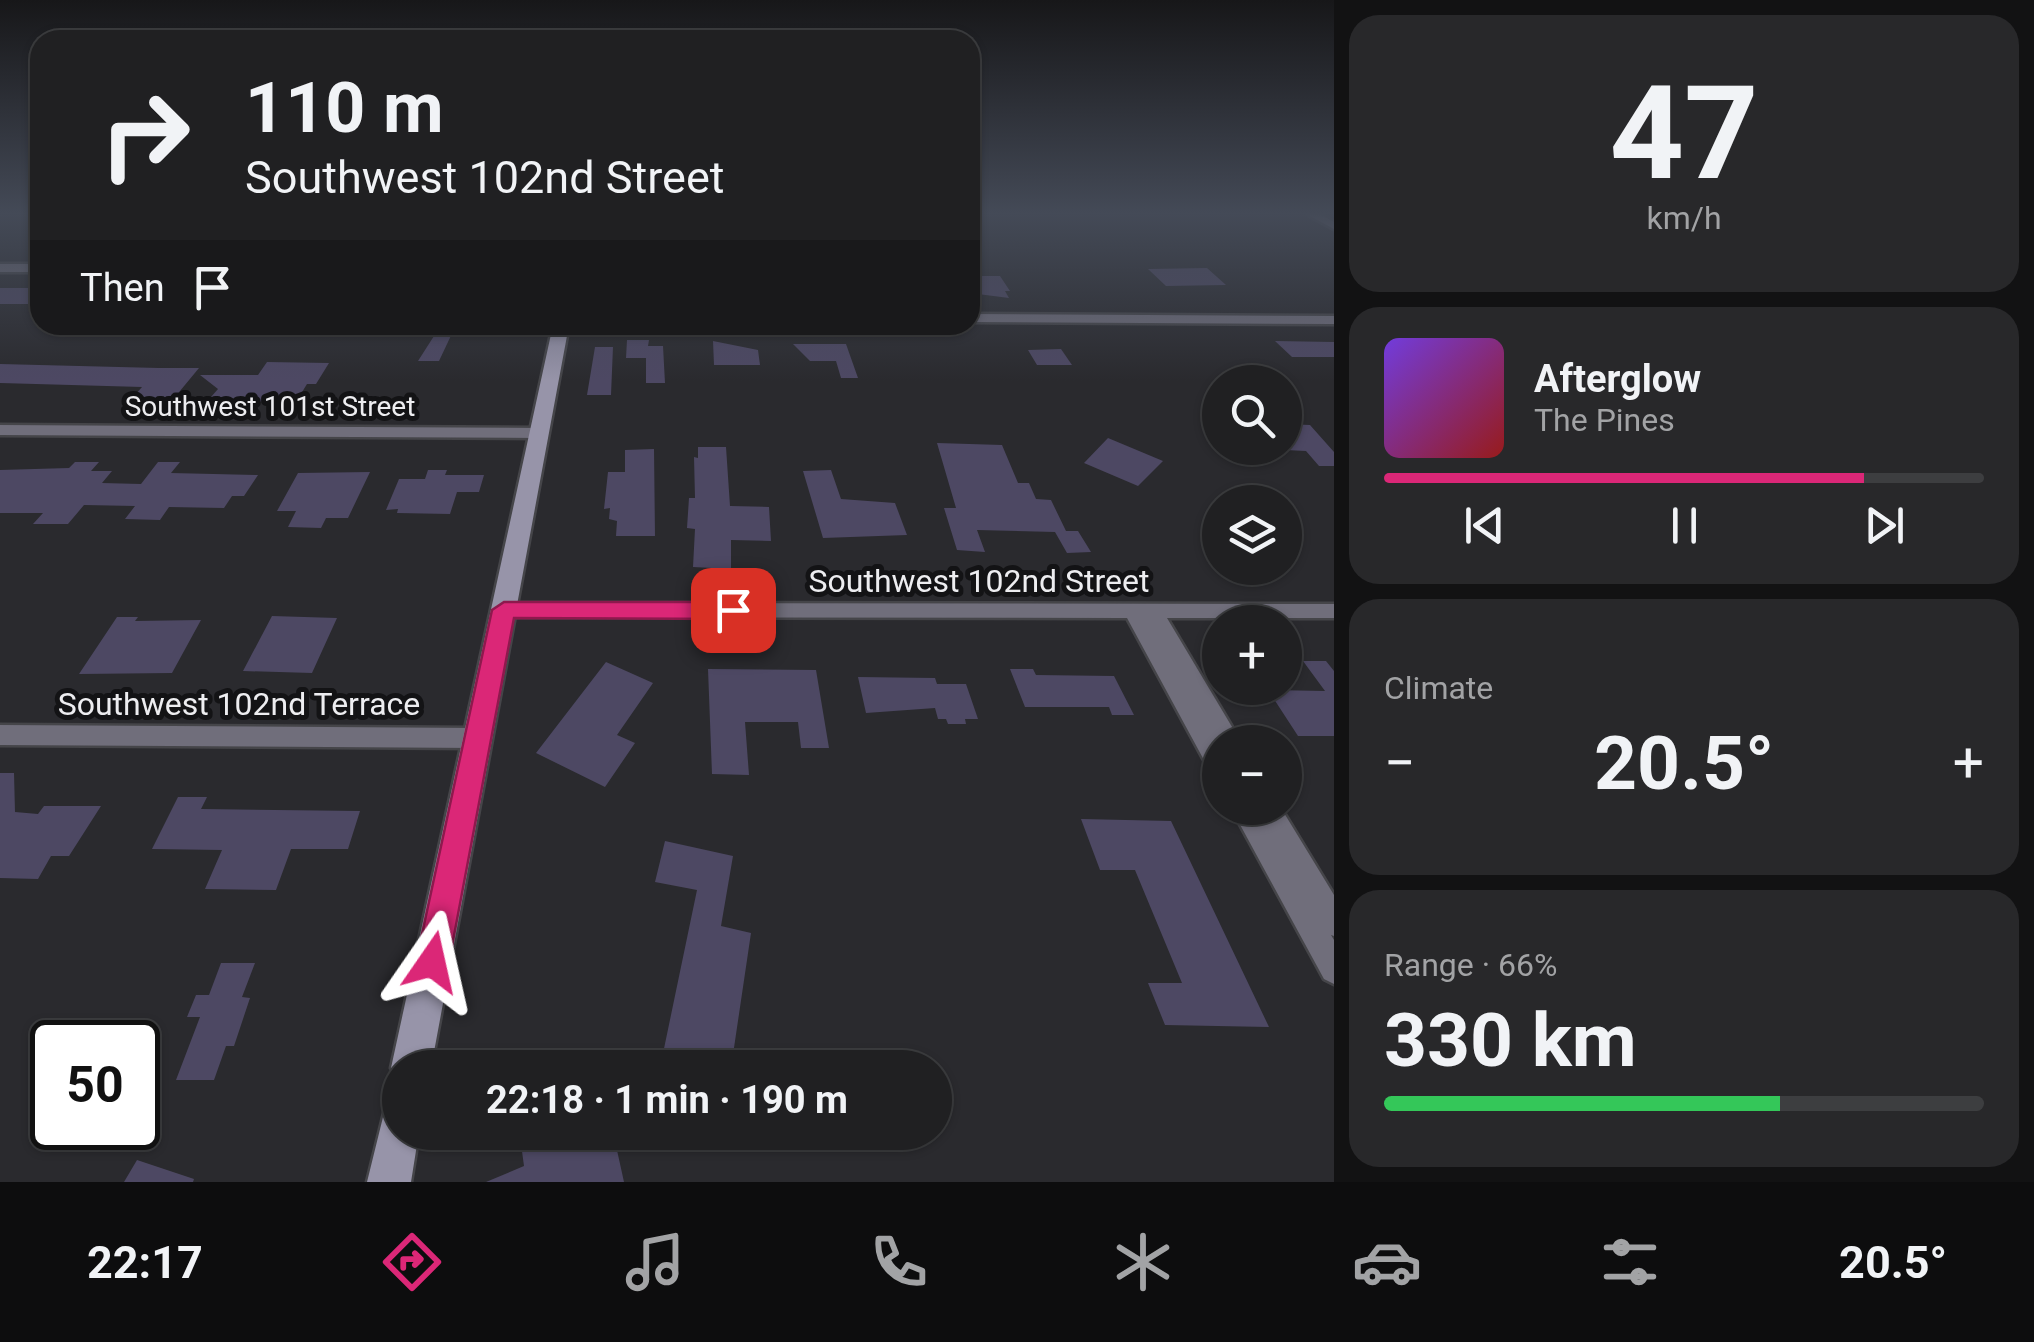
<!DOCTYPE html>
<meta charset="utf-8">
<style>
body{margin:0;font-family:Roboto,sans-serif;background:#28282a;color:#f1f3f6;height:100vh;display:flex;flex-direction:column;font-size:38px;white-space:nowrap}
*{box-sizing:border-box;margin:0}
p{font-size:32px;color:#a2a3a5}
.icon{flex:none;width:55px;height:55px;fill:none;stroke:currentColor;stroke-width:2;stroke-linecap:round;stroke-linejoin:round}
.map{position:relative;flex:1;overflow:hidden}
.sheet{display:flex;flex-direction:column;gap:15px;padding:15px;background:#121213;width:700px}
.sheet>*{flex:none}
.hud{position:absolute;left:30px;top:30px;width:950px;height:305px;border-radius:30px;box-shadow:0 2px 8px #0004,0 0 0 2px #3d3e40;background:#202022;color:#f1f3f6;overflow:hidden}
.fabs{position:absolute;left:1202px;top:365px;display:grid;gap:20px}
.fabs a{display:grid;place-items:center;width:100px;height:100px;border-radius:50%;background:#202022;box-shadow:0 2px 8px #0004,0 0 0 2px #3d3e40;font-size:50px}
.speed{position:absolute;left:30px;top:1020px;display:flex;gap:20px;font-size:50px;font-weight:700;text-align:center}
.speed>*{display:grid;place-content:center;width:130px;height:130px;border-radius:50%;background:#202022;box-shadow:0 2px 8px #0004,0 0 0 2px #3d3e40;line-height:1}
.speed .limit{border:5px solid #111;border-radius:15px;background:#fff;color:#111}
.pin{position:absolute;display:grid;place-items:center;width:85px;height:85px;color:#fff;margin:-42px;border-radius:20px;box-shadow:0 5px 15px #0006}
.me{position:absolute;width:110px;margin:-55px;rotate:11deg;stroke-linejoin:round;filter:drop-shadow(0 0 8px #0008)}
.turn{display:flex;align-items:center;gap:35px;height:210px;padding:0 50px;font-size:45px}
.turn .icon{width:130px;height:130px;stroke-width:2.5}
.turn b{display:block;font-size:70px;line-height:85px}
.then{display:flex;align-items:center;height:95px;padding:0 50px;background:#0003;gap:20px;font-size:38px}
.big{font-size:75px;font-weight:700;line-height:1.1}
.sheet .tile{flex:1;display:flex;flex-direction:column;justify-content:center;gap:15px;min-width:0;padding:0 35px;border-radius:30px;background:#28282a}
.sheet .dial{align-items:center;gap:0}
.dial b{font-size:130px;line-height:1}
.song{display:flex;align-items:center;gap:30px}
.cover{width:120px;height:120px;border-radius:15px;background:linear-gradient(135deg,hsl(260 70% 55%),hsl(0 70% 35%))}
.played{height:10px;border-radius:5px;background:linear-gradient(90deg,#db2777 80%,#3d3e40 80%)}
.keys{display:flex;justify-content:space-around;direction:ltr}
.heat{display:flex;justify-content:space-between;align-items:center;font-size:55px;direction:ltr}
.charge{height:15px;border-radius:8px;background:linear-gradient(90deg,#34c759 66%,#3d3e40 0)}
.trip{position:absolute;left:382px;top:1050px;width:570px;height:100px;border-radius:50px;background:#202022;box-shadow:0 2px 8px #0004,0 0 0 2px #3d3e40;font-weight:700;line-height:100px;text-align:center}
.menu{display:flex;height:160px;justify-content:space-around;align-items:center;background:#0d0d0e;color:#a2a3a5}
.menu .icon{width:70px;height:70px}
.menu .current{color:#db2777}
.menu b{font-size:45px;color:#f1f3f6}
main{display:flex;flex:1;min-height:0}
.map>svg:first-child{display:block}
.building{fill:#4d4863}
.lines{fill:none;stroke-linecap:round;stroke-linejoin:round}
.street-casing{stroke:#454549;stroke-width:5}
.secondary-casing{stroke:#454549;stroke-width:5}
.street{fill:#706e7b;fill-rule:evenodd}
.secondary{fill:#9794a9;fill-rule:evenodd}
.route{fill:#db2777;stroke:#8e194d;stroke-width:2.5}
.labels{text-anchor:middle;stroke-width:10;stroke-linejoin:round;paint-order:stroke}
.far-street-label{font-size:28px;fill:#ededf0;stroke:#131315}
.street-label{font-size:32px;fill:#ededf0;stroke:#131315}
</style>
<main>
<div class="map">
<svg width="1334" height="1182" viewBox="0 0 1334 1182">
<rect width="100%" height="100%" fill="#2a2a2e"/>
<path class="building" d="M1207 268 1226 285 1166 286 1148 269Z
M970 276H1000L1010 291H1005L1009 298 970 293Z
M0 288H40V304H0Z
M441 325H456L439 361H418Z
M627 340H649L648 346H663L665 383H646V358H626Z
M713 341 758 350 760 365H714Z
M1275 341 1334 342V357H1292Z
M793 344H846L858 378H841L836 361H810Z
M595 347H613L611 395H587Z
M1061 349 1072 365H1037L1028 350Z
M267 362 329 363 316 384H307L296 402 222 401 225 397H211L218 389 200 375H258Z
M0 364 159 368H199L175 397 128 403 142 387 0 383Z
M1285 424 1310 425 1334 452V466H1319L1306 451 1285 450Z
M1108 438 1163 461 1138 486 1084 463Z
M937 443 1002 445 1018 483H1029L1036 499 1051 500 1066 531H1078L1091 552 1067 553 1055 532 977 530 985 552 957 550 944 508H956Z
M698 447H726L730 506 769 507 771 541 731 540V569L693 567 695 529 687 528 689 498H695L694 457 698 458Z
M654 449 655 536H616L617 521 609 519 610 508 604 509 608 472H625V450Z
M75 462H99L91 471H112L102 483 141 484 158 462H180L171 473 258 475 244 496H232L224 508 169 507 160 520 125 519 135 506 84 505 68 524H33L43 513H0V470L69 468Z
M428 470H447L445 475H484L479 492H457L450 514 397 513 398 509 386 510 399 479H425Z
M831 470 841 499 895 503 907 535 823 538 803 471Z
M370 472 348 518H326L321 528 288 527 296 511H277L298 473Z
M272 616 337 618 312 673 243 671Z
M117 617H138L135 621 201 620 172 673 79 674Z
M1303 661H1326L1334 671V736H1298L1268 690 1325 691Z
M606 662 653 683 617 735 635 743 605 787 536 753Z
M708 669 816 670 829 748H801L798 722H745L749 775 712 774Z
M1010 669H1033L1036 675 1114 676 1134 715H1112L1109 707H1025Z
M858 677 935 678 937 684H966L978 719H965L966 724H948L946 719H938L935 708 866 713Z
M0 773H14L15 812 38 814 44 806H101L69 856H51L38 879 0 878Z
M178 797H207L201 809 360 811 348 849H291L276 890 205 889 222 850 152 849Z
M1081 819 1171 821 1269 1027 1165 1025 1148 983H1182L1135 870H1100Z
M665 841 733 856 721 926 751 933 731 1068H678L661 1063 697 890 655 882Z
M221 963H255L242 997 250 998 234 1046H226L214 1080H176L200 1017H187L196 995H209Z
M553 1132H613L624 1182H486L524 1166 521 1144Z
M137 1160 194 1179 193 1182H124Z"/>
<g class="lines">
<defs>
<path id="street" d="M1308 215H1321L1334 222V229Z
M0 264H40V272H0Z
M970 314 1334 316V324L970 322Z
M0 425 539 428 547 433 539 438 0 435Z
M504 603 1334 604V618H1167L1241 742H1220V777L1211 773 1127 618 504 617 494 610Z
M0 725 477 728 485 731 489 738 485 745 477 748 0 745Z
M1231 808H1281L1334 895V936L1331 935 1334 940V984L1324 979Z"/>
<path id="secondary" d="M553 325H569L431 1068H400V1083L391 1068Z
M400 1103V1132H419L411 1182H367L385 1109Z"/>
</defs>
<use href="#street" class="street-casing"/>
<use href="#secondary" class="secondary-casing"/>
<use href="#street" class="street"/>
<use href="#secondary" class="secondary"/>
</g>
<linearGradient id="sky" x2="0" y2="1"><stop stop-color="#171719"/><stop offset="0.56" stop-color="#444a57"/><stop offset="1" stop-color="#444a57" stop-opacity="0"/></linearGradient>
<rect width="1334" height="381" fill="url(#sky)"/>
<path class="route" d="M504 602H733L745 610 733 619 514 618 449 962 444 974 432 978 420 974 416 962 492 610Z"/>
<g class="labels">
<g class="far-street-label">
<text x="270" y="416">Southwest 101st Street</text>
</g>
<g class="street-label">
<text x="979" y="592">Southwest 102nd Street</text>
<text x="239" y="715">Southwest 102nd Terrace</text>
</g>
</g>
</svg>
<div class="fabs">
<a><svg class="icon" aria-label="search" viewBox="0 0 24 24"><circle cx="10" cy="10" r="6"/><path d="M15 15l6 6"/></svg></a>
<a><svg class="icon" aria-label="layers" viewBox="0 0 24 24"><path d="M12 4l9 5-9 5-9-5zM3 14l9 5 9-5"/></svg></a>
<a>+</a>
<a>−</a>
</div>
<div class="speed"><div class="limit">50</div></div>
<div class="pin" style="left:733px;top:610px;background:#d93025"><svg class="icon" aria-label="arrive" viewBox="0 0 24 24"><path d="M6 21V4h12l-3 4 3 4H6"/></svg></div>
<svg class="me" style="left:432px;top:962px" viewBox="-20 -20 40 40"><path d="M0-17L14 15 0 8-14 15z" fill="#db2777" stroke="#fff" stroke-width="4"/></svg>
<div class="trip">22:18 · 1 min · 190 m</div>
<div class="hud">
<div class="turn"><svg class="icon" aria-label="right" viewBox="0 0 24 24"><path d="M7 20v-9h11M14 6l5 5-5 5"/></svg><div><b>110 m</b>Southwest 102nd Street</div></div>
<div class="then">Then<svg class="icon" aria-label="arrive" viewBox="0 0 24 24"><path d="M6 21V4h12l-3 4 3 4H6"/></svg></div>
</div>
</div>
<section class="sheet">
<div class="tile dial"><b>47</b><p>km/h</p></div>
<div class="tile">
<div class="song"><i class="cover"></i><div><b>Afterglow</b><p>The Pines</p></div></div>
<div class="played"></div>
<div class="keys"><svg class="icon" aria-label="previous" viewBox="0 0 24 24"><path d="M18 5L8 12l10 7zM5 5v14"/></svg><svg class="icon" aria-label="pause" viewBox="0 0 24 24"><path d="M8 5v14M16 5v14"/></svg><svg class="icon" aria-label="next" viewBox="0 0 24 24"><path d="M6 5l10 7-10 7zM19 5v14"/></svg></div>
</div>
<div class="tile"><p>Climate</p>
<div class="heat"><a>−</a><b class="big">20.5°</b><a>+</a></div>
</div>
<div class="tile"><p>Range · 66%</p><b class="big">330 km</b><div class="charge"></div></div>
</section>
</main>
<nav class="menu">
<b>22:17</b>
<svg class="icon current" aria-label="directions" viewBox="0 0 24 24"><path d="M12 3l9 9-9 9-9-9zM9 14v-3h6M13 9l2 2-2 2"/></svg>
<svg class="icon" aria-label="music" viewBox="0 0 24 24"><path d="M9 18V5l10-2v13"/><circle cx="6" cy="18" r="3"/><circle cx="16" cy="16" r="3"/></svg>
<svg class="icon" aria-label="phone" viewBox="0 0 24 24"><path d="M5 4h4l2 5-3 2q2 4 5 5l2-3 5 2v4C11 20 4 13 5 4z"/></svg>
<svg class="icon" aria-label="climate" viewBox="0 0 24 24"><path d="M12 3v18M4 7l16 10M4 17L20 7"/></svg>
<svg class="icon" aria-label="car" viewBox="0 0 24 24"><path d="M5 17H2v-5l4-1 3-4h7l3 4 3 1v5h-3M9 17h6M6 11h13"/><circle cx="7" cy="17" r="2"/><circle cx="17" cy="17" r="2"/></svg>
<svg class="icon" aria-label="filters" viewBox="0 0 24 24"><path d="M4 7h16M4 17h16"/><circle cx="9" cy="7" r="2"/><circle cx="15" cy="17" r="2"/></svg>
<b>20.5°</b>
</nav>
